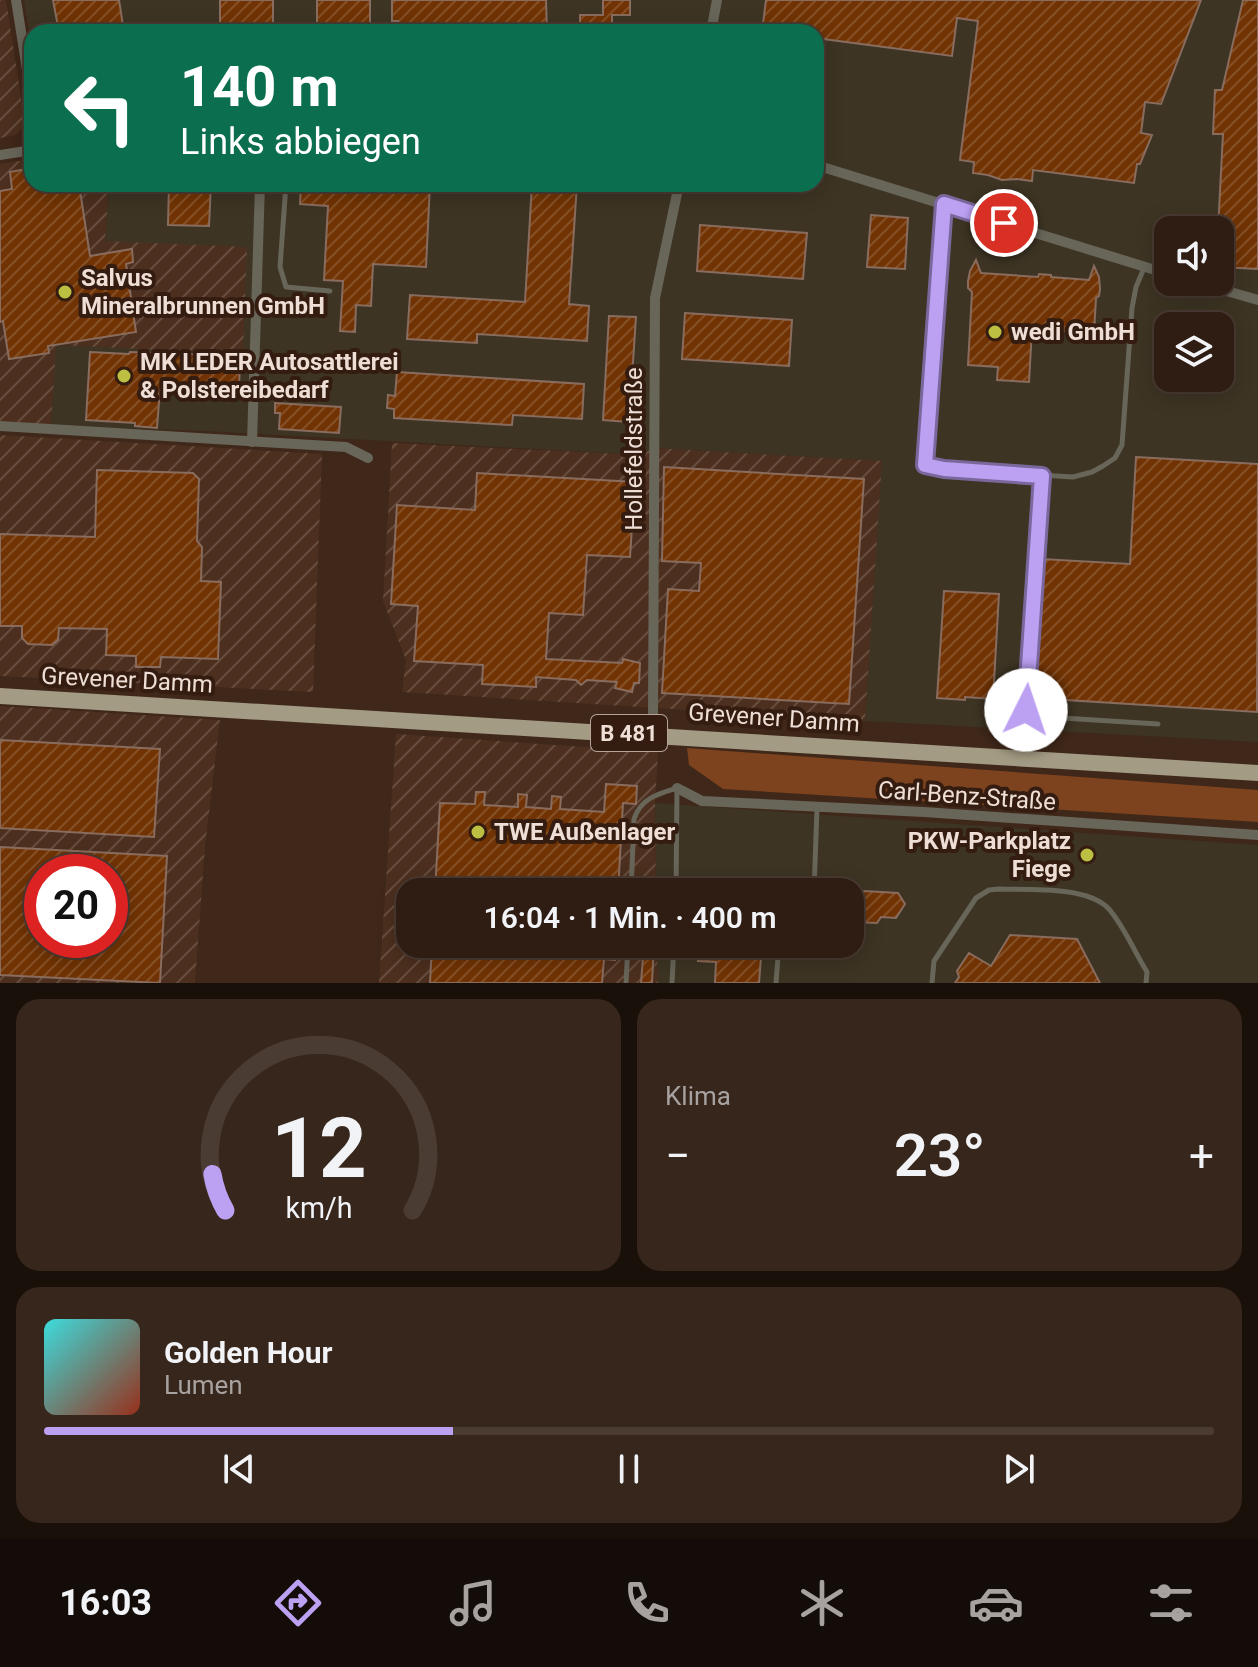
<!DOCTYPE html>
<html lang="de">
<meta charset="utf-8">
<style>
body{margin:0;font-family:Roboto,sans-serif;background:#37261c;color:#f1f3f6;height:100vh;display:flex;flex-direction:column;font-size:30px;white-space:nowrap}
*{box-sizing:border-box;margin:0}
p{font-size:26px;color:#a7a2a0}
.icon{flex:none;width:44px;height:44px;fill:none;stroke:currentColor;stroke-width:2;stroke-linecap:round;stroke-linejoin:round}
.map{position:relative;height:983px;overflow:hidden}
.details{display:flex;flex-direction:column;gap:16px;padding:16px;background:#1a100a;flex:1}
.details>*{flex:none}
.banner{position:absolute;left:24px;top:24px;width:800px;height:168px;border-radius:24px;box-shadow:0 4px 20px #0003,0 0 0 2px #4a3b33;background:#0b6e4f;color:#fff;overflow:hidden}
.controls{position:absolute;left:1154px;top:216px;display:grid;gap:16px}
.controls a{display:grid;place-items:center;width:80px;height:80px;border-radius:16px;background:#2f1d13;box-shadow:0 4px 20px #0003,0 0 0 2px #4a3b33;font-size:40px}
.speed{position:absolute;left:24px;top:854px;display:flex;gap:16px;font-size:40px;font-weight:700;text-align:center}
.speed>*{display:grid;place-content:center;width:104px;height:104px;border-radius:50%;background:#2f1d13;box-shadow:0 4px 20px #0003,0 0 0 2px #4a3b33;line-height:1}
.speed .limit{border:12px solid #d22;background:#fff;color:#111}
.pin{position:absolute;display:grid;place-items:center;width:68px;height:68px;color:#fff;margin:-34px;border:4px solid #fff;border-radius:50%;box-shadow:0 2px 8px #0007}
.me{position:absolute;width:88px;margin:-44px;rotate:4deg;stroke-linejoin:round;filter:drop-shadow(0 0 6px #0008)}
.turn{display:flex;align-items:center;gap:28px;height:168px;padding:0 24px;font-size:36px}
.turn .icon{width:104px;height:104px;stroke-width:2.5}
.turn b{display:block;font-size:56px;line-height:68px}
.big{font-size:60px;font-weight:600;line-height:1.1}
.details .tile{flex:1;display:flex;flex-direction:column;justify-content:center;gap:12px;min-width:0;padding:0 28px;border-radius:24px;background:#37261c}
.details .dial{align-items:center;gap:0}
.dial svg{height:208px;overflow:visible;fill:none;stroke:#4a3b33;stroke-width:7;stroke-linecap:round;text-anchor:middle}
.dial text{fill:#f1f3f6;stroke:none}
.song{display:flex;align-items:center;gap:24px}
.cover{width:96px;height:96px;border-radius:12px;background:linear-gradient(135deg,hsl(180 70% 55%),hsl(10 70% 35%))}
.played{height:8px;border-radius:4px;background:linear-gradient(90deg,#bca0f2 35%,#4a3b33 35%)}
.keys{display:flex;justify-content:space-around;direction:ltr}
.heat{display:flex;justify-content:space-between;align-items:center;font-size:44px;direction:ltr}
.details .tiles{flex:1;display:grid;gap:16px;grid-template-columns:1fr 1fr}
.tile:last-child{grid-column:span 2}
.trip{position:absolute;left:396px;top:878px;width:468px;height:80px;border-radius:24px;background:#2f1d13;box-shadow:0 4px 20px #0003,0 0 0 2px #4a3b33;font-weight:600;line-height:80px;text-align:center}
.tabs{display:flex;height:128px;justify-content:space-around;align-items:center;background:#130c08;color:#a7a2a0}
.tabs .icon{width:56px;height:56px}
.tabs .current{color:#bca0f2}
.tabs b{font-size:36px;color:#f1f3f6}
.map>svg:first-child{display:block}
.commercial{fill:#3d3423;fill-rule:evenodd}
.industrial{fill:url(#industrial-furrows);fill-rule:evenodd}
.grass{fill:#7d431f}
.building{fill:url(#building-hatch);stroke:#896c5d;stroke-width:2;fill-rule:evenodd}
.lines{fill:none;stroke-linecap:round;stroke-linejoin:round}
.lane{stroke:#686559;stroke-width:5}
.street{stroke:#686559;stroke-width:10}
.primary{stroke:#a39b83;stroke-width:16}
.route-casing{stroke:#7a689d;stroke-width:20}
.route{stroke:#bca0f2;stroke-width:14}
.poi-dot{fill:#bdbf43;stroke:#341d10;stroke-width:3}
.labels{text-anchor:middle;stroke-width:8;stroke-linejoin:round;paint-order:stroke}
.shield{fill:#341d10;stroke:#b6a49a;stroke-width:2}
.shield-label{font-size:22px;font-weight:bold;fill:#eeded5}
.poi-label{font-size:24px;font-weight:bold;fill:#eeded5;stroke:#341d10;text-anchor:start}
.street-label{font-size:24px;fill:#eeded5;stroke:#341d10}
</style>
<div class="map">
<svg width="1258" height="983" viewBox="0 0 1258 983">
<defs>
<pattern id="industrial-furrows" width="10" height="10" patternUnits="userSpaceOnUse" patternTransform="scale(2)"><rect width="10" height="10" fill="#4c2f1e"/><path d="M-1 1l2-2M0 10L10 0M9 11l2-2" fill="none" stroke="#664d3e"/></pattern>
<pattern id="building-hatch" width="6" height="6" patternUnits="userSpaceOnUse" patternTransform="scale(2)"><rect width="6" height="6" fill="#713303"/><path d="M-1 1l2-2M0 6l6-6M5 7l2-2" fill="none" stroke="#865027"/></pattern>
</defs>
<rect width="100%" height="100%" fill="#3f2719"/>
<path class="commercial" d="M24 0H1258V742L865 721 881 461 652 448 643 455 206 431 51 426 55 345 243 353 105 241 109 184H816V32H32V50ZM1168 230H1220V282H1168ZM1168 326H1220V378H1168Z
M655 803 1258 845V983H658L657 944H850V892H656Z"/>
<path class="industrial" d="M0 0H6L25 124 16 135 0 138Z
M32 159V184H109L105 241 247 247 243 354 56 345 51 426 0 423V164Z
M0 435 322 454 313 692 0 676Z
M392 443 643 455 652 448 882 461 865 721 402 692 406 660 383 601Z
M0 706 220 720 205 846 195 983H0ZM42 872H110V940H42Z
M396 734 658 752 655 803 656 892H410V944H657L658 983H379Z"/>
<path class="grass" d="M687 748 1258 790V822L723 789 689 765Z"/>
<path class="building" d="M53 0H119L124 32H59Z
M220 0H273V32H247V26H220Z
M317 0H370V32H317Z
M392 0H546L547 32H398V21H392Z
M603 0H630V15H612V32H580V15H603Z
M766 0H1201L1161 104 1145 102 1141 133 1152 135 1140 164H1137L1134 183 1033 170 1032 181 1017 179 1002 180 988 175 973 173 974 162 960 160 978 21 957 18 952 56 816 38V32L762 31Z
M1243 0H1258V269L1220 267V230H1218L1223 134H1213L1215 90H1222Z
M32 168V184H79L90 256 132 249 133 262 126 264 136 332 48 346 49 353 9 359 3 321 0 322V191L12 189 10 172Z
M169 184H211L209 226 168 225Z
M301 184H430L426 267 373 264 371 306 356 305 355 332 340 331 343 281 324 280 328 206 300 204Z
M532 184H577L569 304 589 306 587 341 477 334V343L407 339 410 295 525 302Z
M871 215 908 218 905 269 867 267Z
M700 225 807 233 803 279 697 271Z
M976 260 981 273 1038 277 1039 274 1051 275V277L1089 280 1094 266 1099 277 1100 289 1099 296 1096 298 1094 333 1032 329 1029 382 997 380 998 367 968 365 972 292 968 288V281L970 271Z
M685 313 792 320 789 366 682 359Z
M609 316 636 317 629 422 603 420Z
M90 352 129 354 130 352 240 356 239 391 160 389 157 428 135 426V423L86 420Z
M397 372 584 384 582 419 513 415 512 425 394 418V409L387 408 388 395 395 396Z
M275 403 341 407 339 433 279 429 280 413H275Z
M1136 457 1258 464 1257 712 1034 698 1042 559 1130 564Z
M664 467 864 479 849 704 662 693 668 589 699 591 701 563 662 561Z
M97 470 193 473 199 479 197 541 202 547 201 581 221 582 218 659 161 657 160 667H136V656L106 655 107 629 59 628 58 640 52 645 28 644 22 638V626H0V534L95 537Z
M477 473 635 482 630 557 587 555 583 615 549 613 546 659 622 663 623 659 640 663 639 683H634L632 692 615 688 617 682 587 680 581 685 576 680 536 677V687L482 684 483 665 414 661 418 606 391 604 397 505 475 510Z
M944 591 999 594 993 699 965 697V700L937 698Z
M0 740 160 749 154 837 0 828Z
M606 784 637 786 636 804 623 803 618 892H435L440 803 475 804 476 792H485L484 805 518 807V794L527 795 526 807 551 809 552 796 561 797 560 809 604 812Z
M0 847 167 856 160 983 0 975ZM42 872H110V940H42Z
M864 891 898 893 905 904 896 918 881 917 877 923 854 922 850 915V893L862 894Z
M1010 935 1077 939 1100 983H955L959 977 957 971 969 953 991 966Z
M432 944H615V960L604 959 602 983H430Z
M644 944H654L652 983H641Z
M699 944H762L759 983H715L716 962 698 961Z"/>
<g class="lines">
<path class="lane" d="M286 184 280 267 286 287 330 291
M925 465 944 469 1073 477 1092 472 1103 466 1115 458 1122 445 1132 308 1136 287 1144 268
M1042 476 1026 710 1031 716 1158 724
M631 892 634 819C641 798 658 794 677 788L676 892
M784 892V889L814 887
M814 892 817 808
M626 983 628 944
M672 983 674 944
M776 983 779 944
M932 983 934 961 976 898 989 890 999 889C1029 890 1086 886 1108 908 1123 924 1135 953 1147 972L1146 983"/>
<path class="street" d="M16 0 32 101
M711 32 717 0
M0 155 32 150
M816 165 1168 274
M1195 282 1258 300
M0 426 346 447 368 458
M252 442 260 184
M925 465 944 204
M653 717 655 298 679 184
M677 788 702 801 924 812 1258 835"/>
<path class="primary" d="M0 696 1258 773"/>
</g>
<g class="lines">
<defs>
<path id="route" d="M1004 223 944 204 925 465 944 469 1042 476 1026 710"/>
</defs>
<use href="#route" class="route-casing"/>
<use href="#route" class="route"/>
</g>
<g class="poi-dot">
<circle cx="65" cy="292" r="8"/>
<circle cx="995" cy="332" r="8"/>
<circle cx="124" cy="376" r="8"/>
<circle cx="478" cy="832" r="8"/>
<circle cx="1087" cy="855" r="8"/>
</g>
<g class="labels">
<rect class="shield" x="591" y="715" width="76" height="36" rx="6"/>
<g class="shield-label">
<text x="629" y="741">B 481</text>
</g>
<g class="poi-label">
<text x="81" y="286">Salvus<tspan x="81" dy="28">Mineralbrunnen GmbH</tspan></text>
<text x="1011" y="340">wedi GmbH</text>
<text x="140" y="370">MK LEDER Autosattlerei<tspan x="140" dy="28">&amp; Polstereibedarf</tspan></text>
<text x="494" y="840">TWE Außenlager</text>
<text x="1071" y="849" text-anchor="end">PKW-Parkplatz<tspan x="1071" dy="28">Fiege</tspan></text>
</g>
<g class="street-label">
<text transform="translate(634 449) rotate(-90)" y="8">Hollefeldstraße</text>
<text transform="translate(127 680) rotate(3)" y="8">Grevener Damm</text>
<text transform="translate(774 718) rotate(4)" y="8">Grevener Damm</text>
<text transform="translate(967 796) rotate(4)" y="8">Carl-Benz-Straße</text>
</g>
</g>
</svg>
<div class="controls">
<a><svg class="icon" aria-label="sound" viewBox="0 0 24 24"><path d="M4 9h4l5-4v14l-5-4H4zM17 9q2 3 0 6"/></svg></a>
<a><svg class="icon" aria-label="layers" viewBox="0 0 24 24"><path d="M12 4l9 5-9 5-9-5zM3 14l9 5 9-5"/></svg></a>
</div>
<div class="speed"><div class="limit">20</div></div>
<div class="pin" style="left:1004px;top:223px;background:#d93025"><svg class="icon" aria-label="arrive" viewBox="0 0 24 24"><path d="M6 21V4h12l-3 4 3 4H6"/></svg></div>
<svg class="me" style="left:1026px;top:710px" viewBox="-20 -20 40 40"><circle r="19" fill="#fff"/><path d="M0-13L10 11 0 6-10 11z" fill="#bca0f2"/></svg>
<div class="trip">16:04 · 1 Min. · 400 m</div>
<div class="banner">
<div class="turn"><svg class="icon" aria-label="left" viewBox="0 0 24 24"><path d="M17 20v-9H6M10 6l-5 5 5 5"/></svg><div><b>140 m</b>Links abbiegen</div></div>
</div>
</div>
<section class="details">
<div class="tiles">
<div class="tile dial"><svg viewBox="0 0 100 80">
<path d="M14 69A42 42 0 1 1 86 69"/>
<path d="M14 69A42 42 0 0 1 9 55" stroke="#bca0f2"/>
<text x="50" y="56" font-size="32" font-weight="700">12</text>
<text x="50" y="72" font-size="11">km/h</text>
</svg></div>
<div class="tile"><p>Klima</p>
<div class="heat"><a>−</a><b class="big">23°</b><a>+</a></div>
</div>
<div class="tile">
<div class="song"><i class="cover"></i><div><b>Golden Hour</b><p>Lumen</p></div></div>
<div class="played"></div>
<div class="keys"><svg class="icon" aria-label="previous" viewBox="0 0 24 24"><path d="M18 5L8 12l10 7zM5 5v14"/></svg><svg class="icon" aria-label="pause" viewBox="0 0 24 24"><path d="M8 5v14M16 5v14"/></svg><svg class="icon" aria-label="next" viewBox="0 0 24 24"><path d="M6 5l10 7-10 7zM19 5v14"/></svg></div>
</div>
</div>
</section>
<nav class="tabs">
<b>16:03</b>
<svg class="icon current" aria-label="directions" viewBox="0 0 24 24"><path d="M12 3l9 9-9 9-9-9zM9 14v-3h6M13 9l2 2-2 2"/></svg>
<svg class="icon" aria-label="music" viewBox="0 0 24 24"><path d="M9 18V5l10-2v13"/><circle cx="6" cy="18" r="3"/><circle cx="16" cy="16" r="3"/></svg>
<svg class="icon" aria-label="phone" viewBox="0 0 24 24"><path d="M5 4h4l2 5-3 2q2 4 5 5l2-3 5 2v4C11 20 4 13 5 4z"/></svg>
<svg class="icon" aria-label="climate" viewBox="0 0 24 24"><path d="M12 3v18M4 7l16 10M4 17L20 7"/></svg>
<svg class="icon" aria-label="car" viewBox="0 0 24 24"><path d="M5 17H2v-5l4-1 3-4h7l3 4 3 1v5h-3M9 17h6M6 11h13"/><circle cx="7" cy="17" r="2"/><circle cx="17" cy="17" r="2"/></svg>
<svg class="icon" aria-label="filters" viewBox="0 0 24 24"><path d="M4 7h16M4 17h16"/><circle cx="9" cy="7" r="2"/><circle cx="15" cy="17" r="2"/></svg>
</nav>
